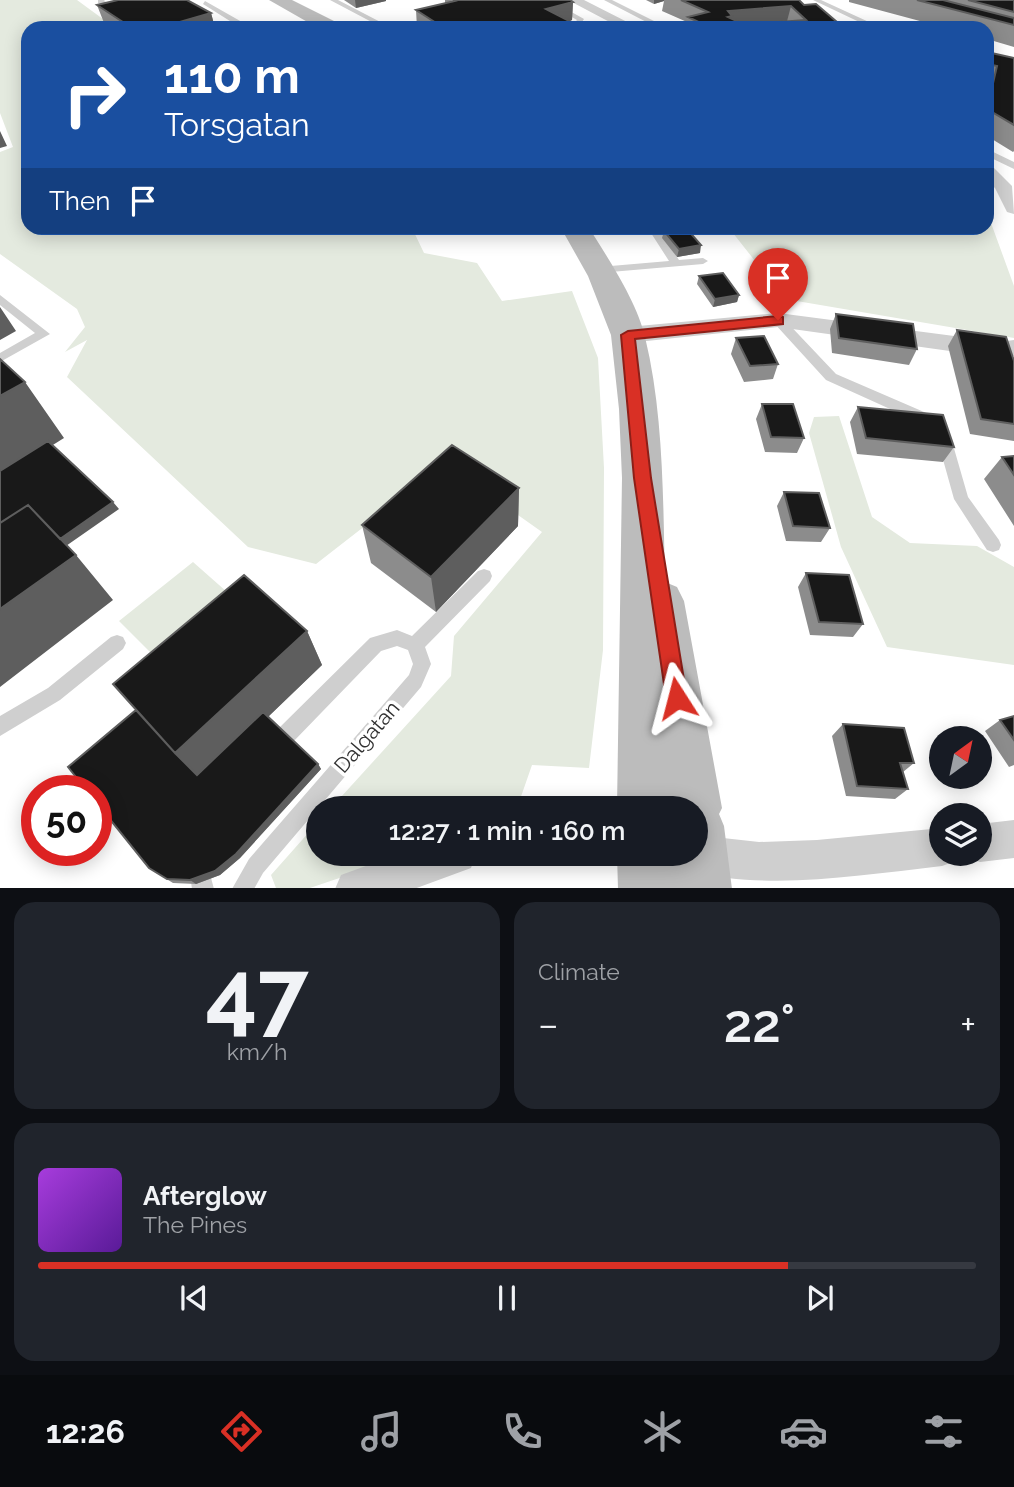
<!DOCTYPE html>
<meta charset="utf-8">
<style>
body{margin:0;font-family:Raleway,sans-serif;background:#20242c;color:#f1f3f6;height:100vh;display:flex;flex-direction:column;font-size:26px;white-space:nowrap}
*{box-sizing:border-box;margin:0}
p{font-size:23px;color:#9ea1a6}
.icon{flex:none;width:38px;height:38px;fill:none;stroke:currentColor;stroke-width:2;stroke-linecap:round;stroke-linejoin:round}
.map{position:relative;height:888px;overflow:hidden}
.sheet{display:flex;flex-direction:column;gap:14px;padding:14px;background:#0d0f14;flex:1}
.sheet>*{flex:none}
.top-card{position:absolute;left:21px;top:21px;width:973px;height:214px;border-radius:21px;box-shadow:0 4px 18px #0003;background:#1a4fa0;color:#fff;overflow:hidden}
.needle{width:46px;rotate:33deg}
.controls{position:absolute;left:929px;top:726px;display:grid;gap:14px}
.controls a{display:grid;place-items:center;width:63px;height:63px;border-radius:50%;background:#171b24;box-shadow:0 4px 18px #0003;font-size:35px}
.speed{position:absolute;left:21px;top:775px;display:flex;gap:14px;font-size:35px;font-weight:700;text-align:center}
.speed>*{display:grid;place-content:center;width:91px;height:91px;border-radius:50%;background:#171b24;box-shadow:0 4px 18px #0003;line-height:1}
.speed .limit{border:10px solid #d22;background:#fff;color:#111}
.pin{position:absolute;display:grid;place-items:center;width:60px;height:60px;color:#fff;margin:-72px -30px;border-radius:50% 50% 50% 0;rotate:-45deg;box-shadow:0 0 7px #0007}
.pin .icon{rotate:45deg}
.me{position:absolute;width:77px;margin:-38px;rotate:351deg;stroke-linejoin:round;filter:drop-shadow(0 0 5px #0008)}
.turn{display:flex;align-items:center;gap:24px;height:147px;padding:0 28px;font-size:32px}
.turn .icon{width:91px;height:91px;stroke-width:2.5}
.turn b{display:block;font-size:49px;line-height:60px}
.then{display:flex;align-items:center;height:66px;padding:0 28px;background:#0003;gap:14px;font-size:26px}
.big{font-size:52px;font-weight:600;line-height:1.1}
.sheet .tile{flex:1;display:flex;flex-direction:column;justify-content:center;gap:10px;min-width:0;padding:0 24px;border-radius:21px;background:#20242c}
.sheet .dial{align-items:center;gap:0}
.dial b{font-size:91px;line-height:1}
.song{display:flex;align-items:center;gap:21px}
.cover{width:84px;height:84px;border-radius:10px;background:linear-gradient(135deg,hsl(280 70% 55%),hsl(270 70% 35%))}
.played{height:7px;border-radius:4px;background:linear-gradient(90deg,#d93025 80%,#363941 80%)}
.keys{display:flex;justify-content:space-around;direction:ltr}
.heat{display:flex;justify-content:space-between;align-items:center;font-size:38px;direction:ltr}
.sheet .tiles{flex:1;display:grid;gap:14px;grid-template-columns:1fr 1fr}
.tile:last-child{grid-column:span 2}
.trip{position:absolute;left:306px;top:796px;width:402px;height:70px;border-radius:35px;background:#171b24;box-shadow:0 4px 18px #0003;font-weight:600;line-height:70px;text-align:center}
.tab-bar{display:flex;height:112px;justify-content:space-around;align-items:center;background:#090b0e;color:#9ea1a6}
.tab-bar .icon{width:49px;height:49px}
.tab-bar .on{color:#d93025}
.tab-bar b{font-size:32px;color:#f1f3f6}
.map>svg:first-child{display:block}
.green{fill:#e4eadf}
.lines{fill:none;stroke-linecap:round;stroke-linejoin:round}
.lane{fill:#cfcfcf;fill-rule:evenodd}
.street{fill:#cfcfcf;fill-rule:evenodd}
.secondary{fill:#bcbcbc;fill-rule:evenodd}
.wall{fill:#8c8c8c}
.shaded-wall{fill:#5e5e5e}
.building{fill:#191919;stroke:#5e5e5e;stroke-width:2}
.route{fill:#d93025;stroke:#8d1f18;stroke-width:2}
.labels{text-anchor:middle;stroke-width:7;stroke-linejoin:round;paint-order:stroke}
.near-street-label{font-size:21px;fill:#323232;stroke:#fff}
</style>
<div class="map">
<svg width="1014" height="889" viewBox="0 0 1014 889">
<rect width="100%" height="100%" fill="#fff"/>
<path class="green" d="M0 0H77L107 22 100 28H28V228H412L424 253 477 263 502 301 572 291 598 358 604 468 603 650 589 768 532 765 517 808H331L451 676 454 636 542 532 460 474 379 515 316 564 248 547 67 377 87 340 65 352 85 327 77 309 0 254V152L13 147 0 113Z
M987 212 1014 286V338L785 299 729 228H987Z
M839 416 872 517 910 543 977 546 1014 567V665L887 647 841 547 809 433 814 417Z
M193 562 227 592 153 655 119 621Z
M318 822V854H410L310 888H276L271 875Z"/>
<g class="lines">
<path class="lane" d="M98 0H105L104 1C123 10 136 0 154 0 137 12 117 13 98 3Z
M330 0H338L392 28H383Z
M542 0H550L584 19 578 28H570L577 20Z
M604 0H612L668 28H658Z
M813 0H821L882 28H872Z
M205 1 249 26 250 28H241L203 4Z
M987 149 1014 162V169L987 156Z
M656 230 660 231 679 260 703 258 708 261 703 264 599 273 593 270 599 267 669 261 651 233Z
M0 295 50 334 0 362V353L35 333 0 305Z
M778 316 782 317 836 374 931 415 933 419 931 423H921L826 380 774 323 772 320Z
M944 433 951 438 968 497 999 540 1001 545 999 550 993 552 987 550 954 499 937 438Z
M484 569 490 571 492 576 490 581 425 647 431 664 421 687 263 873 254 889H232L249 859 409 675 413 664 408 650 397 646 381 651 292 743 285 745 278 743 276 736 278 729 370 638 397 630 412 636 478 571Z
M117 635 123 637 126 643 123 649 60 700 0 736V716L48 688 111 637Z
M202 871 210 874 214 889H192L191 882 194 874Z"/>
<path class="street" d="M568 0H584L639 28H621Z
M987 166 993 167 1012 186 1014 214 1007 212 995 188 987 181Z
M778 313 1000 342 1014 340V356L1000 358 778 327 628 343 620 340 617 335 620 330 628 327Z
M1014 820V858L980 862 966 857 965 854H980V824Z
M942 828V854H958L956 861 942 866C871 874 798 886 727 878 709 876 691 875 674 868L669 854H696V835L759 842 817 840Z
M399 854H476L471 868 414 889H335L341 875Z"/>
<path class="secondary" d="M269 0H292L340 24 343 28H318Z
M561 228H589C608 258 637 302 645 337 664 415 663 502 665 582L677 587 684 601 722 808 719 814 724 826 732 889H618L617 854H696V808H617L622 478 619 409 611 335 588 276Z"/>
</g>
<path class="wall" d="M344 0H386V1L356 8Z
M445 0H570L573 2 572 20 569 21 583 28H417L416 10 445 3Z
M646 0H799L804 5 844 28H775L776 25 751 27 752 28H686L687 22 662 11 664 1 654 4Z
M849 0H1014V47L987 39V28H946L849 2Z
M97 5 211 13 215 28H106Z
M987 52 1014 58V151L1013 152 987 136Z
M664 231 700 253 677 257 662 238Z
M699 276 739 295 737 302 713 307 697 284Z
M836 314 917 349 909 365 832 353 830 329Z
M957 330 1014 361V441L970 434 948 346Z
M736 338 778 364 773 379 744 382 731 354Z
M762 404 804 438 797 453 765 452 756 419Z
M858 407 954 447 943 462 857 454 850 422Z
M1002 457 1014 475V526L984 479Z
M519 488 518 526 436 612 371 563 362 525Z
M784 492 830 528 821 542 786 541 777 506Z
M806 573 863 624 853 637 810 635 798 587Z
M307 631 322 665 268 717 318 764 321 769 240 858 220 875 196 884 173 883 149 868 136 710Z
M1014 716V765L1009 767 985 731 1000 720Z
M843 724 914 763 903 772 908 789 895 799 846 796 832 736Z"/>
<path class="shaded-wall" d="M355 0H386V1L356 8Z
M654 0H664V1L654 4Z
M573 2 572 20 545 27 546 9Z
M791 6 786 25 777 22 776 25 744 28H725L728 11Z
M211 13 215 28H159Z
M0 131 7 146 0 148Z
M701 245 700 253 677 257 679 249Z
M739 295 737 302 713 307 715 299Z
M0 307 16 331 0 340Z
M25 382 64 438 0 478V396Z
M519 488 518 526 436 612 431 577Z
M113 502 119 509 0 592V580Z
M76 555 113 600 0 687V609Z
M307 631 322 665 202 780 175 753Z
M318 764 321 769 240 858 220 875 196 884 190 880Z"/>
<path class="building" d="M118 0H187L211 13 159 28H132L97 5Z
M453 0H570L573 2 546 9 583 28H444L416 10 455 1Z
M681 0H799L804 5 816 4 844 28H783L777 22 806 20 791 6 728 11 732 16 728 17 752 28H711L688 17 708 12Z
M917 0H943L1014 18V25Z
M968 0H1014V12Z
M987 52 1014 58V125L987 109 997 66 987 64Z
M681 228H686L701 245 679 249 664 231Z
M723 273 739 295 715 299 699 276Z
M836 314 913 324 917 349 839 338Z
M957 330 1006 337 1014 361V424L981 419Z
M764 336 778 364 750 366 736 338Z
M0 359 25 382 0 396Z
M762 404H793L804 438 771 437Z
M858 407 943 415 954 447 866 438Z
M48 441 113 502 60 539 28 505 0 523V471Z
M452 445 519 488 431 577 362 525Z
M1014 456V475L1002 457Z
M784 492 819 493 830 528 793 526Z
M28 505 76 555 0 609V523Z
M806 573 849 575 863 624 819 622Z
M244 575 307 631 175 753 113 684Z
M136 710 175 753 197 775 263 712 318 764 236 854 215 871 190 880 167 879 149 868 96 802V791H87L68 767Z
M1014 716V740L1000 720Z
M843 724 904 728 914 763H900L908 789 857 786Z"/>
<path class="route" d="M778 316 783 317V324L635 339 651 478 687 698 684 705 677 708 669 705 666 698 634 478 621 335 628 331Z"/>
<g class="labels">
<g class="near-street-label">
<text transform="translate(367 737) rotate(-49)" y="7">Dalgatan</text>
</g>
</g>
</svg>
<div class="controls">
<a><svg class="needle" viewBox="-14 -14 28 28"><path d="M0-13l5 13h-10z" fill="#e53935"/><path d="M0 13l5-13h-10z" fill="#9ea1a6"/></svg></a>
<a><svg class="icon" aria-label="layers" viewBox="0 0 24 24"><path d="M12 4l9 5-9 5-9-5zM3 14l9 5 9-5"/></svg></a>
</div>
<div class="speed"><div class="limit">50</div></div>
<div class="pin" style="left:778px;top:320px;background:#d93025"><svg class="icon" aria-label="arrive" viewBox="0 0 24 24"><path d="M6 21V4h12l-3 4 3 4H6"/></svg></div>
<svg class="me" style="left:677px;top:698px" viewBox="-20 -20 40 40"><path d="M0-17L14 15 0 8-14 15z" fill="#d93025" stroke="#fff" stroke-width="4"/></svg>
<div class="trip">12:27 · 1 min · 160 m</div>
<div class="top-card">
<div class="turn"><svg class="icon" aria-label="right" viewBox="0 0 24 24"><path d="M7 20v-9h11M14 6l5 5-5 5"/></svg><div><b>110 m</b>Torsgatan</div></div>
<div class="then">Then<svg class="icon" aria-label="arrive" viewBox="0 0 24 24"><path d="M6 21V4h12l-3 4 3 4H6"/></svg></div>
</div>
</div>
<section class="sheet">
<div class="tiles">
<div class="tile dial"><b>47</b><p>km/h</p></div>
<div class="tile"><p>Climate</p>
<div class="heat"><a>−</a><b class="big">22°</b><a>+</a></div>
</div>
<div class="tile">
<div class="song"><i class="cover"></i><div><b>Afterglow</b><p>The Pines</p></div></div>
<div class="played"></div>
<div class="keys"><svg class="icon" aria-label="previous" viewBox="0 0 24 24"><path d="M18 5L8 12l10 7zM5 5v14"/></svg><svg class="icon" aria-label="pause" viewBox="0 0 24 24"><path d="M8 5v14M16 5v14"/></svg><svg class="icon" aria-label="next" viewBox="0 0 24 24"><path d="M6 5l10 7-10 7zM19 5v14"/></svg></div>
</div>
</div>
</section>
<nav class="tab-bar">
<b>12:26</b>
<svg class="icon on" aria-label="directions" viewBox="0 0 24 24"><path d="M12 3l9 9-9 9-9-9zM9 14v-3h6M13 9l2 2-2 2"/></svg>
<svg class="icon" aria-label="music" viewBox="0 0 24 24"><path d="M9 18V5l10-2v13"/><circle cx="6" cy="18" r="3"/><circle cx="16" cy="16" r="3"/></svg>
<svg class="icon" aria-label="phone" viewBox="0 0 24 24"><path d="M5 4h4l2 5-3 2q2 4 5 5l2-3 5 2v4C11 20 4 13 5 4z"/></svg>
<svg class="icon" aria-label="climate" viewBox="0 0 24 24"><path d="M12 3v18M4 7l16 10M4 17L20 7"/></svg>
<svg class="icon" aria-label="car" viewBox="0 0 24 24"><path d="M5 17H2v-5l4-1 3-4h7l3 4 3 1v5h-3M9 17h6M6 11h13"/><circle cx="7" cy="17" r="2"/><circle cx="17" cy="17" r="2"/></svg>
<svg class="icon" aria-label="filters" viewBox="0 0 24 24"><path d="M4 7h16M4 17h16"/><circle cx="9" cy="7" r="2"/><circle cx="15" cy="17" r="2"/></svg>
</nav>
